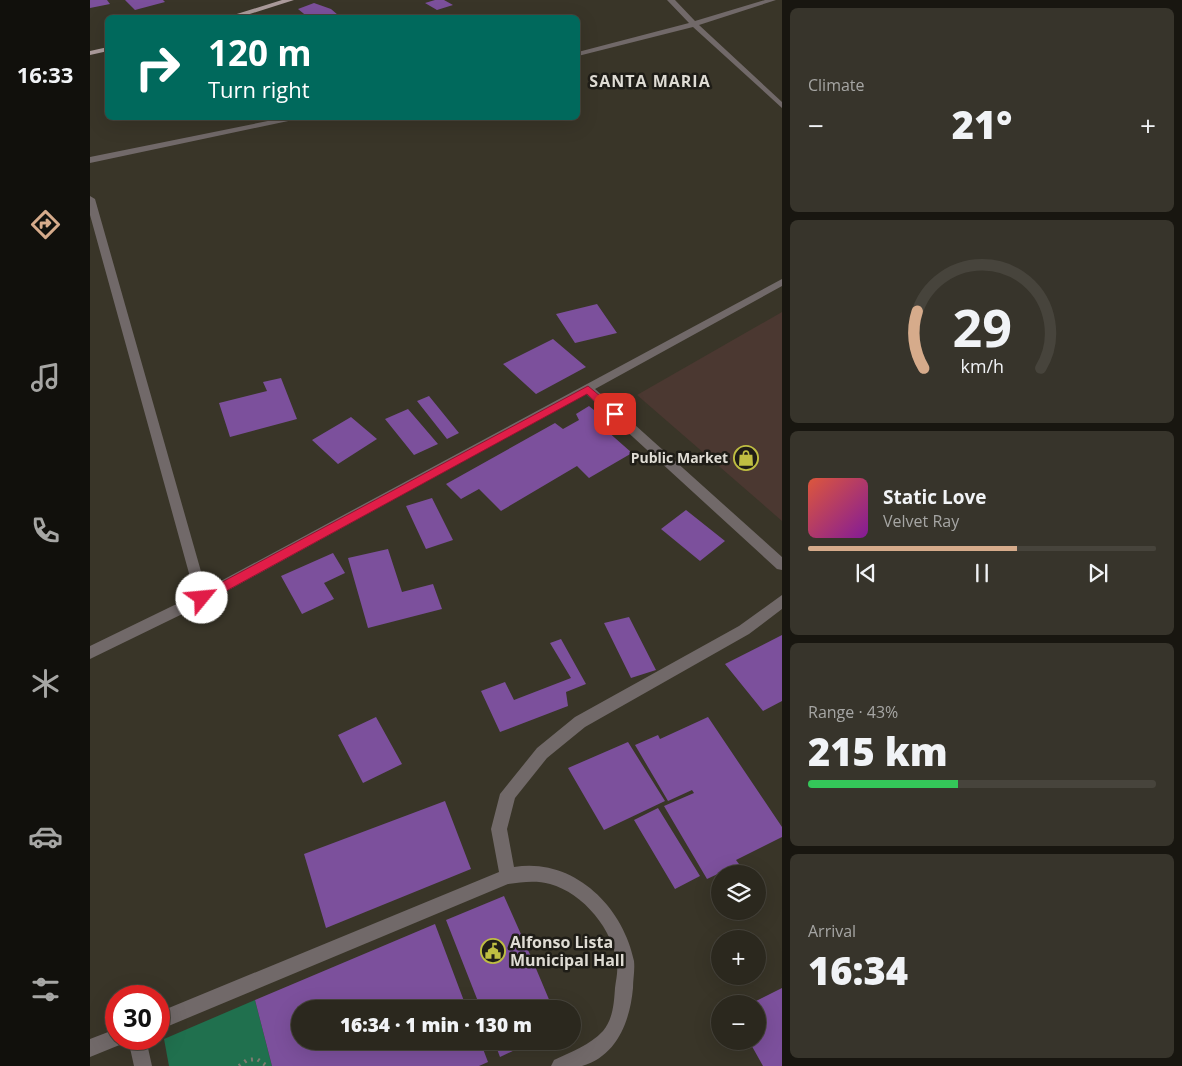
<!DOCTYPE html>
<meta charset="utf-8">
<style>
body{margin:0;font-family:"Open Sans",sans-serif;background:#37342b;color:#f1f3f6;height:100vh;display:flex;flex-direction:column;font-size:19px;white-space:nowrap}
*{box-sizing:border-box;margin:0}
p{font-size:16px;color:#a6a6a4}
.icon{flex:none;width:28px;height:28px;fill:none;stroke:currentColor;stroke-width:2;stroke-linecap:round;stroke-linejoin:round}
.map{position:relative;flex:1;overflow:hidden}
.details{display:flex;flex-direction:column;gap:8px;padding:8px;background:#181610;width:400px}
.details>*{flex:none}
.guide{position:absolute;left:15px;top:15px;width:475px;height:105px;border-radius:8px;box-shadow:0 5px 20px #0002,0 0 0 1px #47443c;background:#00695c;color:#fff;overflow:hidden}
.buttons{position:absolute;left:621px;top:865px;display:grid;gap:10px}
.buttons a{display:grid;place-items:center;width:55px;height:55px;border-radius:50%;background:#2b281e;box-shadow:0 5px 20px #0002,0 0 0 1px #47443c;font-size:25px}
.speed{position:absolute;left:15px;top:985px;display:flex;gap:10px;font-size:25px;font-weight:700;text-align:center}
.speed>*{display:grid;place-content:center;width:65px;height:65px;border-radius:50%;background:#2b281e;box-shadow:0 5px 20px #0002,0 0 0 1px #47443c;line-height:1}
.speed .limit{border:8px solid #d22;background:#fff;color:#111}
.pin{position:absolute;display:grid;place-items:center;width:42px;height:42px;color:#fff;margin:-21px;border-radius:10px;box-shadow:0 2px 8px #0006}
.me{position:absolute;width:55px;margin:-28px;rotate:62deg;stroke-linejoin:round;filter:drop-shadow(0 0 4px #0008)}
.turn{display:flex;align-items:center;gap:18px;height:105px;padding:0 20px;font-size:22px}
.turn .icon{width:65px;height:65px;stroke-width:2.5}
.turn b{display:block;font-size:35px;line-height:42px}
.big{font-size:38px;font-weight:800;line-height:1.1}
.details .tile{flex:1;display:flex;flex-direction:column;justify-content:center;gap:8px;min-width:0;padding:0 18px;border-radius:8px;background:#37342b}
.details .dial{align-items:center;gap:0}
.dial svg{height:130px;overflow:visible;fill:none;stroke:#47443c;stroke-width:7;stroke-linecap:round;text-anchor:middle}
.dial text{fill:#f1f3f6;stroke:none}
.song{display:flex;align-items:center;gap:15px}
.cover{width:60px;height:60px;border-radius:8px;background:linear-gradient(135deg,hsl(10 70% 55%),hsl(290 70% 35%))}
.played{height:5px;border-radius:2px;background:linear-gradient(90deg,#d6ab8b 60%,#47443c 60%)}
.keys{display:flex;justify-content:space-around;direction:ltr}
.heat{display:flex;justify-content:space-between;align-items:center;font-size:28px;direction:ltr}
.charge{height:8px;border-radius:4px;background:linear-gradient(90deg,#34c759 43%,#47443c 0)}
.trip{position:absolute;left:201px;top:1000px;width:290px;height:50px;border-radius:25px;background:#2b281e;box-shadow:0 5px 20px #0002,0 0 0 1px #47443c;font-weight:800;line-height:50px;text-align:center}
main{display:flex;flex:1;min-height:0}
.tab-bar{display:flex;flex-direction:column;width:90px;justify-content:space-around;align-items:center;background:#11100c;color:#a6a6a4}
.tab-bar .icon{width:35px;height:35px}
.tab-bar .selected{color:#d6ab8b}
.tab-bar b{font-size:22px;color:#f1f3f6}
.map>svg:first-child{display:block}
.commercial{fill:#4b3831}
.green{fill:#20704e}
.building{fill:#7c509c}
.lines{fill:none;stroke-linecap:round;stroke-linejoin:round}
.path{stroke:#7f7c71;stroke-width:4;stroke-dasharray:2 5;stroke-linecap:butt}
.minor{fill:#716969;fill-rule:evenodd}
.major{fill:#ab9b9b;fill-rule:evenodd}
.route{fill:#e11d48;stroke:#92132f}
.labels{text-anchor:middle;stroke-width:5;stroke-linejoin:round;paint-order:stroke}
.poi-label{font-size:14px;font-weight:bold;fill:#dfdcd4;stroke:#1f1d17;text-anchor:end}
.far-district-label{font-size:16px;font-weight:bold;letter-spacing:1px;fill:#dfdcd4;stroke:#1f1d17}
.near-poi-label{font-size:16px;font-weight:bold;fill:#dfdcd4;stroke:#1f1d17;text-anchor:start}
</style>
<main>
<nav class="tab-bar">
<b>16:33</b>
<svg class="icon selected" aria-label="directions" viewBox="0 0 24 24"><path d="M12 3l9 9-9 9-9-9zM9 14v-3h6M13 9l2 2-2 2"/></svg>
<svg class="icon" aria-label="music" viewBox="0 0 24 24"><path d="M9 18V5l10-2v13"/><circle cx="6" cy="18" r="3"/><circle cx="16" cy="16" r="3"/></svg>
<svg class="icon" aria-label="phone" viewBox="0 0 24 24"><path d="M5 4h4l2 5-3 2q2 4 5 5l2-3 5 2v4C11 20 4 13 5 4z"/></svg>
<svg class="icon" aria-label="climate" viewBox="0 0 24 24"><path d="M12 3v18M4 7l16 10M4 17L20 7"/></svg>
<svg class="icon" aria-label="car" viewBox="0 0 24 24"><path d="M5 17H2v-5l4-1 3-4h7l3 4 3 1v5h-3M9 17h6M6 11h13"/><circle cx="7" cy="17" r="2"/><circle cx="17" cy="17" r="2"/></svg>
<svg class="icon" aria-label="filters" viewBox="0 0 24 24"><path d="M4 7h16M4 17h16"/><circle cx="9" cy="7" r="2"/><circle cx="15" cy="17" r="2"/></svg>
</nav>
<div class="map">
<svg width="692" height="1066" viewBox="0 0 692 1066">
<rect width="100%" height="100%" fill="#393528"/>
<path class="commercial" d="M692 312V521L547 395Z"/>
<path class="green" d="M165 1000 182 1066H79L74 1039Z"/>
<path class="building" d="M0 0H17L20 4 0 8Z
M35 0H73L75 2 45 10Z
M345 0H354L363 5 347 10 335 3Z
M224 3 241 9 248 15 242 18H219L208 9Z
M507 304 527 333 485 343 466 314Z
M463 339 496 367 446 394 413 364Z
M191 378 207 419 140 437 129 403 177 391 173 382Z
M339 396 369 433 357 439 327 401Z
M499 406 515 419 508 423 542 453 499 478 487 466 411 511 389 489 371 499 356 484 465 423 473 429 489 420 486 414Z
M318 409 348 444 324 455 295 419Z
M261 417 287 439 248 464 222 440Z
M342 498 363 540 336 549 316 506Z
M596 510 635 541 610 561 571 529Z
M298 549 312 592 343 584 352 609 278 628 258 558Z
M243 553 255 573 234 583 244 599 212 614 191 576Z
M539 617 566 670 541 678 514 623Z
M692 635V701L673 711 635 664Z
M471 639 496 684 476 692 478 706 410 732 391 691 415 682 424 700 481 678 460 643Z
M286 717 312 764 273 783 248 735Z
M618 717 692 827V837L646 860 649 864 617 879 574 806 604 793 602 790 578 801 545 745 568 735 570 739Z
M538 742 575 801 514 830 478 768Z
M355 801 381 869 236 928 214 854Z
M568 808 610 876 585 889 544 820Z
M414 896 442 959 463 1009H391L356 920Z
M345 924 377 1009H210V1041H390L398 1062 389 1066H182L165 1000Z
M692 988V1066H673L659 1041H668V1004H660Z
M404 1041H444L410 1057Z"/>
<g class="lines">
<path class="path" d="M149 1066 157 1060 167 1059 177 1066"/>
<path class="minor" d="M577 0H585L605 21 675 0H686L609 25 692 102V108L603 27 488 56V52L599 23Z
M193 118H207L203 120 0 163V157Z
M0 196 5 199 116 589 692 279V286L505 389 692 557V570L687 569 496 394 117 602 0 659V646L105 595 0 215Z
M692 595V609L659 634 495 727 457 758 425 798 417 829 424 867C483 857 533 906 544 961 545 970 543 979 543 988 540 1021 527 1056 492 1066 483 1066 470 1066 461 1066L464 1060C481 1052 500 1045 513 1031 523 1019 524 1003 525 988 526 980 528 972 527 965 524 930 493 893 460 884 446 880 432 882 418 884L69 1030V1012L409 872 401 829 410 794 447 748 485 717 649 626Z
M26 1029V1039H35L32 1044 0 1057V1039Z
M38 1039H56L62 1066H44Z"/>
<path class="major" d="M192 0H204L147 18H134Z
M18 47V51L0 55V51Z"/>
</g>
<path class="route" d="M498 386 529 412 530 414 529 417H521L497 394 116 602H108L106 598 108 595Z"/>
<defs>
<symbol id="shop-ring" viewBox="-11 -11 22 22"><circle r="9.5" fill="#1f1d17" stroke="#bfbe42" stroke-width="1.5"/><path d="M-5-2.5h2.3a2.7 3.5 0 0 1 5.4 0H5L5.5 6h-11ZM-1.5-2.5h3a1.5 2.3 0 0 0-3 0Z" fill="#bfbe42"/></symbol>
<symbol id="civic-ring" viewBox="-11 -11 22 22"><circle r="9.5" fill="#1f1d17" stroke="#bfbe42" stroke-width="1.5"/><path d="M-.6-6.5H3V-4.5H.6V-3L4-1V1h2V6H-6V1h2V-1L-.6-3ZM-1.2 2.5V6h2.4V2.5Z" fill="#bfbe42"/></symbol>
</defs>
<g fill-rule="evenodd">
<use href="#shop-ring" x="642" y="444" width="28" height="28"/>
<use href="#civic-ring" x="389" y="937" width="28" height="28"/>
</g>
<g class="labels">
<g class="poi-label">
<text x="638" y="463">Public Market</text>
</g>
<g class="far-district-label">
<text x="560" y="87">SANTA MARIA</text>
</g>
<g class="near-poi-label">
<text x="420" y="948">Alfonso Lista<tspan x="420" dy="18">Municipal Hall</tspan></text>
</g>
</g>
</svg>
<div class="buttons">
<a><svg class="icon" aria-label="layers" viewBox="0 0 24 24"><path d="M12 4l9 5-9 5-9-5zM3 14l9 5 9-5"/></svg></a>
<a>+</a>
<a>−</a>
</div>
<div class="speed"><div class="limit">30</div></div>
<div class="pin" style="left:525px;top:414px;background:#d93025"><svg class="icon" aria-label="arrive" viewBox="0 0 24 24"><path d="M6 21V4h12l-3 4 3 4H6"/></svg></div>
<svg class="me" style="left:112px;top:598px" viewBox="-20 -20 40 40"><circle r="19" fill="#fff"/><path d="M0-13L10 11 0 6-10 11z" fill="#e11d48"/></svg>
<div class="trip">16:34 · 1 min · 130 m</div>
<div class="guide">
<div class="turn"><svg class="icon" aria-label="right" viewBox="0 0 24 24"><path d="M7 20v-9h11M14 6l5 5-5 5"/></svg><div><b>120 m</b>Turn right</div></div>
</div>
</div>
<section class="details">
<div class="tile"><p>Climate</p>
<div class="heat"><a>−</a><b class="big">21°</b><a>+</a></div>
</div>
<div class="tile dial"><svg viewBox="0 0 100 80">
<path d="M14 69A42 42 0 1 1 86 69"/>
<path d="M14 69A42 42 0 0 1 10 34" stroke="#d6ab8b"/>
<text x="50" y="56" font-size="32" font-weight="700">29</text>
<text x="50" y="72" font-size="11">km/h</text>
</svg></div>
<div class="tile">
<div class="song"><i class="cover"></i><div><b>Static Love</b><p>Velvet Ray</p></div></div>
<div class="played"></div>
<div class="keys"><svg class="icon" aria-label="previous" viewBox="0 0 24 24"><path d="M18 5L8 12l10 7zM5 5v14"/></svg><svg class="icon" aria-label="pause" viewBox="0 0 24 24"><path d="M8 5v14M16 5v14"/></svg><svg class="icon" aria-label="next" viewBox="0 0 24 24"><path d="M6 5l10 7-10 7zM19 5v14"/></svg></div>
</div>
<div class="tile"><p>Range · 43%</p><b class="big">215 km</b><div class="charge"></div></div>
<div class="tile"><p>Arrival</p><b class="big">16:34</b></div>
</section>
</main>
